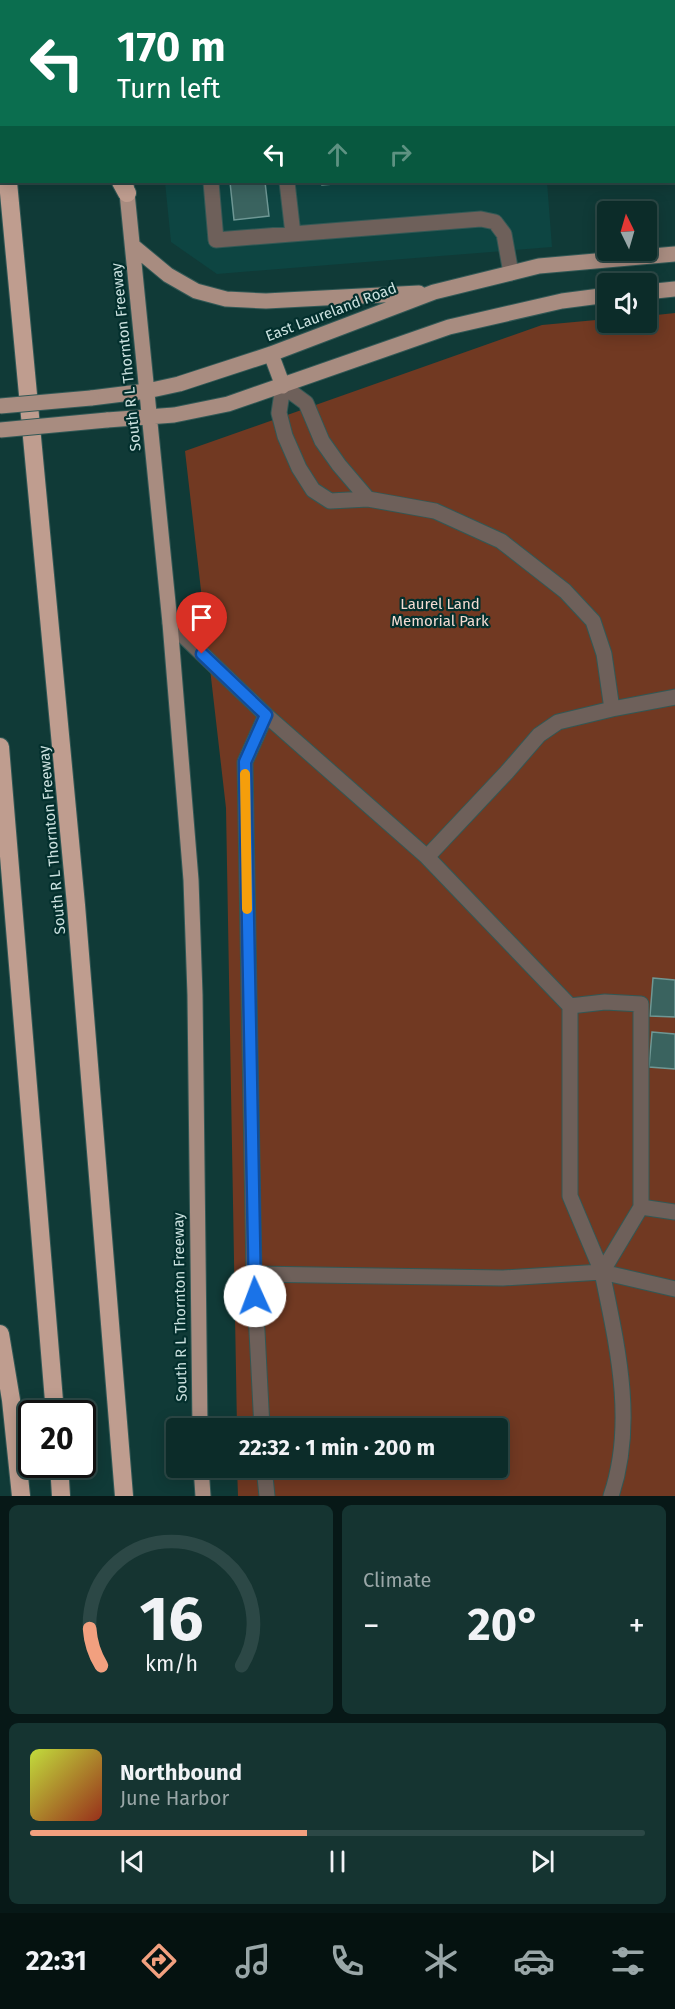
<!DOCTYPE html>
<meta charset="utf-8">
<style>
body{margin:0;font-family:"Fira Sans",sans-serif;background:#153431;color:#f1f3f6;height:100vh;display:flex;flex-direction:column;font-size:22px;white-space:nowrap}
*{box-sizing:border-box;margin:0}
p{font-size:20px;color:#9aa7a8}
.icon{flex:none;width:33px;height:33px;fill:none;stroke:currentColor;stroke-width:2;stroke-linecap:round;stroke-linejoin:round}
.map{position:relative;height:1496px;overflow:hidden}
.sheet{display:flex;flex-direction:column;gap:9px;padding:9px;background:#071817;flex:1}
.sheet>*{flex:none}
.hud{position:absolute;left:0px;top:0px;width:675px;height:183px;box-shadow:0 3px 15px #0003,0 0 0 2px #2c4846;background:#0b6e4f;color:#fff;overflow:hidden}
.needle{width:39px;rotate:355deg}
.controls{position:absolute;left:597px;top:201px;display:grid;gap:12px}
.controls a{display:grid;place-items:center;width:60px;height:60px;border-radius:6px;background:#0c2c29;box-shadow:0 3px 15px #0003,0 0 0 2px #2c4846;font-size:30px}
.speed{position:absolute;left:18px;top:1400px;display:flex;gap:12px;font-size:30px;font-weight:700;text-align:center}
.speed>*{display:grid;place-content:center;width:78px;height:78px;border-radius:50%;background:#0c2c29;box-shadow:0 3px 15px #0003,0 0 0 2px #2c4846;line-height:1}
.speed .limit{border:3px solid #111;border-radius:9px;background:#fff;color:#111}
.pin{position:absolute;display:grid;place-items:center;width:51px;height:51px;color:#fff;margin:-62px -26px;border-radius:50% 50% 50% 0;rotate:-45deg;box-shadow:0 0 6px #0007}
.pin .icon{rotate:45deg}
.me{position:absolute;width:66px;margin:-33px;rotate:358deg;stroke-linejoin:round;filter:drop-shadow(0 0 4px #0008)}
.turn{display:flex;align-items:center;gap:21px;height:126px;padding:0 18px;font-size:27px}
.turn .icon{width:78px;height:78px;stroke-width:2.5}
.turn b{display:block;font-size:42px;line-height:51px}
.lanes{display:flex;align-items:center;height:57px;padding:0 18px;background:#0003;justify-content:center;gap:30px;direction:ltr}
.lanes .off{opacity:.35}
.big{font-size:45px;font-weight:700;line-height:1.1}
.sheet .card{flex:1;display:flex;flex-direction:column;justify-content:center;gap:9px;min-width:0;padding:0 21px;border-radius:9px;background:#153431}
.sheet .dial{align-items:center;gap:0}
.dial svg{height:156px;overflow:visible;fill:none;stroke:#2c4846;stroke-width:7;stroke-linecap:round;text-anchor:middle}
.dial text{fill:#f1f3f6;stroke:none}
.song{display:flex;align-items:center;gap:18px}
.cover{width:72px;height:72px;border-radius:9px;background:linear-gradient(135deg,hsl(70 70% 55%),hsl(10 70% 35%))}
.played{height:6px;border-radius:3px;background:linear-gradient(90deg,#f2a07f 45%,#2c4846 45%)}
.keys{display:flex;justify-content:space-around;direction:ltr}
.heat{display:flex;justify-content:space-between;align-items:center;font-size:33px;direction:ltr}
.sheet .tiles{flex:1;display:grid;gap:9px;grid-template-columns:1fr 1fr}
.card:last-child{grid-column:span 2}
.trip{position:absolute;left:166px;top:1418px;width:342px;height:60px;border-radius:6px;background:#0c2c29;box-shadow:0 3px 15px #0003,0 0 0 2px #2c4846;font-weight:700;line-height:60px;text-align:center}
.dock{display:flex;height:96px;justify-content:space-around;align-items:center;background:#051210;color:#9aa7a8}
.dock .icon{width:42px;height:42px}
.dock .active{color:#f2a07f}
.dock b{font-size:27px;color:#f1f3f6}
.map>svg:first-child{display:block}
.built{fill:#0d4542}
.green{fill:#713922}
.building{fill:#3a635f;stroke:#6e9794;stroke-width:1.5}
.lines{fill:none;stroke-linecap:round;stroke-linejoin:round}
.minor-casing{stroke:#325855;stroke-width:17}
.major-casing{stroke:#325855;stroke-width:17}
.highway-casing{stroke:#325855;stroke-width:20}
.minor{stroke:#6e605a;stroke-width:15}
.major{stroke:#a88c80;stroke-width:15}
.highway{stroke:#bf9d8f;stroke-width:18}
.major-bridge-casing{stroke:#325855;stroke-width:17;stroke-linecap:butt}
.major-bridge{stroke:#a88c80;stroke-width:15}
.route-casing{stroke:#114b97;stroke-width:15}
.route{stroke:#1a73e8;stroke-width:10}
.slow{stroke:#f59e0b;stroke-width:10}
.labels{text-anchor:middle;stroke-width:4.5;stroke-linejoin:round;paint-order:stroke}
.street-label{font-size:15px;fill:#cce2e0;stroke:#032f2d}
.park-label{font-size:15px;fill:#f2dad1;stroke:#032f2d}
</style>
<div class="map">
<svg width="675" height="1496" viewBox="0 0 675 1496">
<rect width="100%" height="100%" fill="#103a37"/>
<path class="built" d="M165 182H547L552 247 217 274 171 242Z"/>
<path class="green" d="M675 313V1496H238L237 1467H498V1428H237L226 808 185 451 542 325 607 319 608 322H646L647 316Z"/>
<path class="building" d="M230 182H265L269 216 234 220Z
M322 182H359L322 185Z
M653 978 675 980V1017L650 1016Z
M652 1032 675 1034V1069L649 1067Z"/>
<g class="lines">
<defs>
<path id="minor" d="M211 182 216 240 481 219 495 222 504 234 511 273
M287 182 293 234
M368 499 339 465 322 441 306 403 283 386 279 413 285 436 299 468 313 490 330 501 368 499 435 511 501 541 565 591 593 621 604 654 612 709 675 697
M170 623 266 715 427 857 507 772 539 735 558 722 612 709
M427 857 570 1006V1196L602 1272 641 1207V1004L605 1002 570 1006
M641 1207 675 1212
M602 1272C617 1345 636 1423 611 1496
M254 1274 503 1278 602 1272 675 1289
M262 1428 254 1274 245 762 266 715
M264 1467 267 1496"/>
<path id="major" d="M108 0V2
M126 183 170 623 191 880 195 995 200 1428
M133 246 168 275 196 291 226 299 266 301 419 293
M646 292 675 289
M271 354 283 386
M91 398 147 391 179 384 271 354 434 292 511 273 539 266 675 254
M107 420 174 415 228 404 449 327 562 301 608 295
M201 1467 203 1496"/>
<path id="highway" d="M45 0V2
M0 99 2 114
M8 182 76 905 124 1496
M121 182 127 193
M0 747 55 1413
M0 1334 11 1400 21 1496
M59 1464 61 1496"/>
</defs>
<use href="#minor" class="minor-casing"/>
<use href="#major" class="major-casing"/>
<use href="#highway" class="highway-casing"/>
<use href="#minor" class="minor"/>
<use href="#major" class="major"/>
<use href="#highway" class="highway"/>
<defs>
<path id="major-bridge" d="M0 406 91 398
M0 430 107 420"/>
</defs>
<use href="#major-bridge" class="major-bridge-casing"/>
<use href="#major-bridge" class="major-bridge"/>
</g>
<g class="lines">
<defs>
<path id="route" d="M202 654 266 715 245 762 255 1296"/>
</defs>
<use href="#route" class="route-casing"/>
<use href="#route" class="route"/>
<path class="slow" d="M245 774 247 909"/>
</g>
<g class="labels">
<g class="street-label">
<text transform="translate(331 312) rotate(-21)" y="5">East Laureland Road</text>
<text transform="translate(126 357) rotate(-96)" y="5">South R L Thornton Freeway</text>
<text transform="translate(52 840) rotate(-95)" y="5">South R L Thornton Freeway</text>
<text transform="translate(180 1307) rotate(-91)" y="5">South R L Thornton Freeway</text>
</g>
<g class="park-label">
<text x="440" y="609">Laurel Land<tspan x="440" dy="17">Memorial Park</tspan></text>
</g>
</g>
</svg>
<div class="controls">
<a><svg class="needle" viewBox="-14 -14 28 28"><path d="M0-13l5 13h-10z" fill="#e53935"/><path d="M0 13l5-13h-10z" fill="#9aa7a8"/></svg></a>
<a><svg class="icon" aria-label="sound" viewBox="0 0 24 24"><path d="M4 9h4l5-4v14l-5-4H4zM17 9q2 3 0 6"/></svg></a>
</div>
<div class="speed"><div class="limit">20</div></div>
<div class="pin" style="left:202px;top:654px;background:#d93025"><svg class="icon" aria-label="arrive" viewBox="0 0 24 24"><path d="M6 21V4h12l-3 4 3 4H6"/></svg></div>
<svg class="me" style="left:255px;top:1296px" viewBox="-20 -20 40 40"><circle r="19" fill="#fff"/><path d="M0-13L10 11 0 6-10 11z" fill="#1a73e8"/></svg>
<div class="trip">22:32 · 1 min · 200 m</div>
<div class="hud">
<div class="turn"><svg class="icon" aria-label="left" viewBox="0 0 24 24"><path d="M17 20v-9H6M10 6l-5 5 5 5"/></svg><div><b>170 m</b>Turn left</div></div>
<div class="lanes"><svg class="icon" aria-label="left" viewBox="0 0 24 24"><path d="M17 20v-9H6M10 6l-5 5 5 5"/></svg><svg class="icon off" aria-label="ahead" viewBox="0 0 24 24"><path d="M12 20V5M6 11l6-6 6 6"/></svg><svg class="icon off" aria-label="right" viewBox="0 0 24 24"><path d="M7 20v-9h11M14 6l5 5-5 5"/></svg></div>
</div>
</div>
<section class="sheet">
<div class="tiles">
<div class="card dial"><svg viewBox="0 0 100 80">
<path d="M14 69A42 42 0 1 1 86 69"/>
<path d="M14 69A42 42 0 0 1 8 50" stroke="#f2a07f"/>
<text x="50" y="56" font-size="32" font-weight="700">16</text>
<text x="50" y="72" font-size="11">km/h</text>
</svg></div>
<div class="card"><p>Climate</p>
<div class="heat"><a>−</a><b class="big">20°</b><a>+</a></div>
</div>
<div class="card">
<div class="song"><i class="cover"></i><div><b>Northbound</b><p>June Harbor</p></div></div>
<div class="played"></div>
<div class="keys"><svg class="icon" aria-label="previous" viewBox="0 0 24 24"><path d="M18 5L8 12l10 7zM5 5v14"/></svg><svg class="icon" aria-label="pause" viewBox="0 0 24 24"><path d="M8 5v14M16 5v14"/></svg><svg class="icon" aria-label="next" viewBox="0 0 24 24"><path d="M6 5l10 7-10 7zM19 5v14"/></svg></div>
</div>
</div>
</section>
<nav class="dock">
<b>22:31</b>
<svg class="icon active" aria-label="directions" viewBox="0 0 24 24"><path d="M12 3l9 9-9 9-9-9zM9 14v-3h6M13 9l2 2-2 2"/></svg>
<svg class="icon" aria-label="music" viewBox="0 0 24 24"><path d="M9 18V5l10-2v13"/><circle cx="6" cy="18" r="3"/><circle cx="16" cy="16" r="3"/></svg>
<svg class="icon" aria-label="phone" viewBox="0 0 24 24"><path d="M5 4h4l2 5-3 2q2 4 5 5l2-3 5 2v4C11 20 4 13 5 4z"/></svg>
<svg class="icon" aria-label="climate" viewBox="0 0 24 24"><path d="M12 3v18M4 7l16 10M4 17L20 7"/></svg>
<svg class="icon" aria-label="car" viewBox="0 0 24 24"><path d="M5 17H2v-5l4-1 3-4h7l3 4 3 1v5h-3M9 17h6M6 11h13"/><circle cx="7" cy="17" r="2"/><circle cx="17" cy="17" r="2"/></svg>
<svg class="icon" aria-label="filters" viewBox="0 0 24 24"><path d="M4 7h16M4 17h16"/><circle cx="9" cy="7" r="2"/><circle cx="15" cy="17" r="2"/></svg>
</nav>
